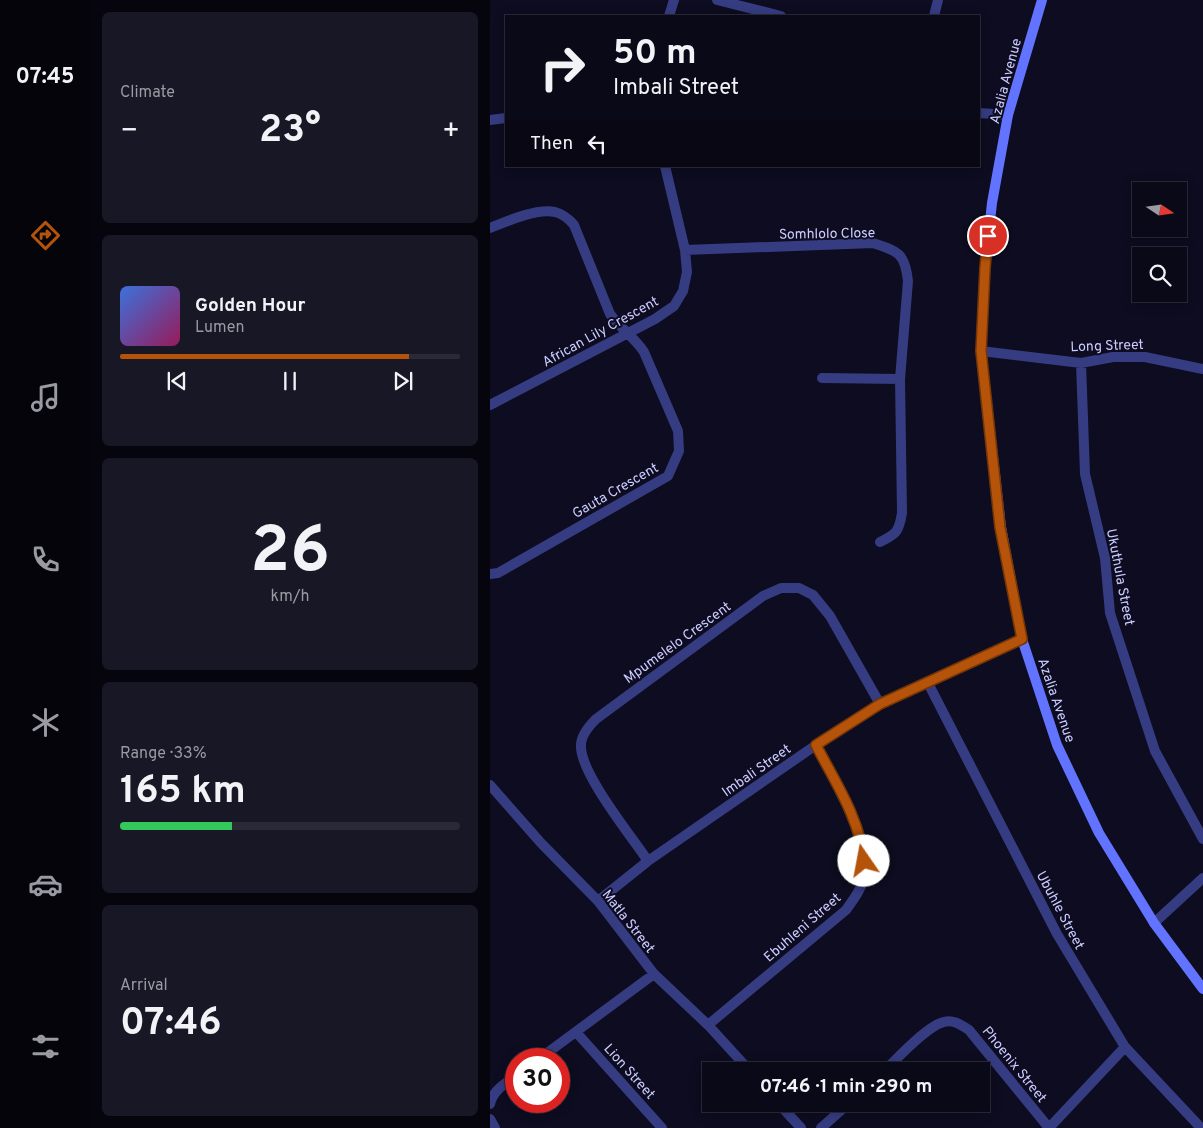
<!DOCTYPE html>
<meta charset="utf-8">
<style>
body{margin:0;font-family:Overpass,sans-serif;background:#181725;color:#f1f3f6;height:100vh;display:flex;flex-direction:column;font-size:19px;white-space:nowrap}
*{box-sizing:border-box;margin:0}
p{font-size:16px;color:#999aa2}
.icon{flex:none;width:28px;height:28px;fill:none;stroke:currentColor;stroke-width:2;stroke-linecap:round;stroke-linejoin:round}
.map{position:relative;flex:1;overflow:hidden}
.sheet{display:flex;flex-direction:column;gap:12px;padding:12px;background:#06050d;width:400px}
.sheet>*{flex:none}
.guide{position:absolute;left:15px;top:15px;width:475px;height:152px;border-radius:0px;box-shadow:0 2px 12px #0003,0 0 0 1px #2a2a37;background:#0a0918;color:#f1f3f6;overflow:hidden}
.needle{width:32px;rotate:103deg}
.buttons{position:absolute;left:642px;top:182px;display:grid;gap:10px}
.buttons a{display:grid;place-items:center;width:55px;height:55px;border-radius:0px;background:#0a0918;box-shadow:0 2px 12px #0003,0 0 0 1px #2a2a37;font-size:25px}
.speed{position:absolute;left:15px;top:1048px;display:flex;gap:10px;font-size:25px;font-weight:700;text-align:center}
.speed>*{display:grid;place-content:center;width:65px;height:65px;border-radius:50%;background:#0a0918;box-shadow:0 2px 12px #0003,0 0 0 1px #2a2a37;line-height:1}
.speed .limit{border:8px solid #d22;background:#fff;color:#111}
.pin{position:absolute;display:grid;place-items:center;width:42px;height:42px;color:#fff;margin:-21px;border:2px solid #fff;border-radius:50%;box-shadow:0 1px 5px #0007}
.me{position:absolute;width:55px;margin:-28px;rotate:348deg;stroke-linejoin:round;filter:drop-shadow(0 0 4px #0008)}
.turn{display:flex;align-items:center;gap:18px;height:105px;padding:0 25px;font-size:22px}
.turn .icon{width:65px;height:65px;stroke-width:2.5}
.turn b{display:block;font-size:35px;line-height:42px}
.then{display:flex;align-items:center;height:48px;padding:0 25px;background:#0003;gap:10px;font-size:19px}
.big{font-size:38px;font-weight:700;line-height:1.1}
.sheet .tile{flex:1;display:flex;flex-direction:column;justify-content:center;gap:8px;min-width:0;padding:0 18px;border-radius:8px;background:#181725}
.sheet .dial{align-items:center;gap:0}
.dial b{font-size:65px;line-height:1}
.song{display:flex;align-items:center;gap:15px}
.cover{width:60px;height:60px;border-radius:8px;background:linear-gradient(135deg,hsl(220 70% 55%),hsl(330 70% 35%))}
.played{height:5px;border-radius:2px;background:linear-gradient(90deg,#b45309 85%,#2a2a37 85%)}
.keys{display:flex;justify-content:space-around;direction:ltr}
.heat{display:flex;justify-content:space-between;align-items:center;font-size:28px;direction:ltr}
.charge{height:8px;border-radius:4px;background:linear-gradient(90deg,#34c759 33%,#2a2a37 0)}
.trip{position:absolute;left:212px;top:1062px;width:288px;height:50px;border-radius:0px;background:#0a0918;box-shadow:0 2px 12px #0003,0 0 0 1px #2a2a37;font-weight:700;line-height:50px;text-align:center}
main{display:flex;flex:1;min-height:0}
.tabs{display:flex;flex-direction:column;width:90px;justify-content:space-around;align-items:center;background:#04040a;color:#999aa2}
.tabs .icon{width:35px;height:35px}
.tabs .current{color:#b45309}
.tabs b{font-size:22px;color:#f1f3f6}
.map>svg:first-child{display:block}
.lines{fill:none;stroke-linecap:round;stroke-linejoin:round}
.street{stroke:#353c81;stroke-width:10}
.secondary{stroke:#6274ff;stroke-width:10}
.route-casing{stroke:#753606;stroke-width:12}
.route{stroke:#b45309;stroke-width:9}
.labels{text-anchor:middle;stroke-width:4;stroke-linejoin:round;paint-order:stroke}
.street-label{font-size:14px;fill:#cbccff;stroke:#0d0c20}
</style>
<main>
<nav class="tabs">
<b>07:45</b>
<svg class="icon current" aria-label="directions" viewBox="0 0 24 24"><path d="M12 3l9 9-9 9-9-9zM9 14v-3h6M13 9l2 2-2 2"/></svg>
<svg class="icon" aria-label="music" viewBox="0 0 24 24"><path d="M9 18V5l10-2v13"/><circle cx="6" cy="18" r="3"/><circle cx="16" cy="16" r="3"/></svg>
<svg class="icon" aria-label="phone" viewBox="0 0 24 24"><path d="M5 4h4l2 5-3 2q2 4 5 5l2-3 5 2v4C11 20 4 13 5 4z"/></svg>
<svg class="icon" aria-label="climate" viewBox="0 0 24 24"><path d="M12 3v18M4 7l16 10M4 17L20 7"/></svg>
<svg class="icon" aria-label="car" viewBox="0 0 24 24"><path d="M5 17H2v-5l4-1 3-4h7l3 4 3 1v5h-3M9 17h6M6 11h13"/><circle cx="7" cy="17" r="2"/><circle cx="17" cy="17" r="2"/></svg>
<svg class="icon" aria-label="filters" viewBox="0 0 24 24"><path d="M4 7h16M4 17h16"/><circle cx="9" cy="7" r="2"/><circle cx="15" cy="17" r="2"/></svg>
</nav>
<section class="sheet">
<div class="tile"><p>Climate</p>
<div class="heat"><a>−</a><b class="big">23°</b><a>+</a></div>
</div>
<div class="tile">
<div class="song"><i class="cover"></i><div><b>Golden Hour</b><p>Lumen</p></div></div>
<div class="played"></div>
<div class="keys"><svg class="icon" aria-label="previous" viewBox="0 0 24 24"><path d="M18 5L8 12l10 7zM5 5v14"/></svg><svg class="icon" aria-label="pause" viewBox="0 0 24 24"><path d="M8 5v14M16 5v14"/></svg><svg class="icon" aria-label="next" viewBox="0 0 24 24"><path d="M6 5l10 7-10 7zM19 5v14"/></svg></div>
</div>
<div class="tile dial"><b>26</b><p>km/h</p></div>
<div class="tile"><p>Range · 33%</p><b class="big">165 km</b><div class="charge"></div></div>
<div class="tile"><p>Arrival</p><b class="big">07:46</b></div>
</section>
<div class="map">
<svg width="713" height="1128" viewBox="0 0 713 1128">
<rect width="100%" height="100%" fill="#0d0c20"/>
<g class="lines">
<path class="street" d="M227 0 291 16
M179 16 184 0
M444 16 448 0
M489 113 518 115
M0 120 16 118
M0 228C17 221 47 208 65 212 73 214 79 219 84 225L120 314C130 328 144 337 154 352L188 431 189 451 178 476 8 573 0 574
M195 250 383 243C408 251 415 253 418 281L410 379 412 513C409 531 407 534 390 542
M491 351 591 363 623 357H655L713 369
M591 363 595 474 615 558 620 613 665 751 713 839
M332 378 410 379
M0 405 165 319 184 306 193 291 197 272 195 250 175 166
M438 683 567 934 635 1047 711 1128
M0 785 51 843 108 901 164 974 218 1025 260 1071
M158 861C142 837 89 772 91 745 91 735 99 726 106 719L273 596 291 588H309L323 595 340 616 390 704
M108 901 158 861 326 745 390 704 532 639
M664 923 713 878
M218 1025 356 910C364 899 373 887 375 873 379 837 342 777 326 745
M86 1032 172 1128
M49 1059 164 974
M394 1071C407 1059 438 1025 454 1022 463 1019 471 1025 479 1030L559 1128
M0 1104C3 1090 16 1083 26 1076
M289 1104 311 1128
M0 1119 5 1128
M331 1128 358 1104
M559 1128 635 1047"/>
<path class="secondary" d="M552 0 518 115 502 203 495 268 491 351 511 527 532 639 567 745 609 833 664 923 713 989"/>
</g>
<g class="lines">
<defs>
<path id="route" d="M374 861C370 819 345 782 326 745L390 704 532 639 510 527 491 351 495 268 498 236"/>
</defs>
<use href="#route" class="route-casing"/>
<use href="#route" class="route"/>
</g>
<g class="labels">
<g class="street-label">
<text transform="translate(515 81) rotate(-75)" y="5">Azalia Avenue</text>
<text transform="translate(337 233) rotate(-1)" y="5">Somhlolo Close</text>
<text transform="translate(110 331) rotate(-29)" y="5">African Lily Crescent</text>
<text transform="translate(617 345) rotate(-2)" y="5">Long Street</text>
<text transform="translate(125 490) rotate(-30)" y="5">Gauta Crescent</text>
<text transform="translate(631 577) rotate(79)" y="5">Ukuthula Street</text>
<text transform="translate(187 642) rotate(-36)" y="5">Mpumelelo Crescent</text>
<text transform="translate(567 700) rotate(71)" y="5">Azalia Avenue</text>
<text transform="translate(266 770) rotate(-35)" y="5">Imbali Street</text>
<text transform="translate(571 910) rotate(62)" y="5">Ubuhle Street</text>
<text transform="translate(139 921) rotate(52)" y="5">Matla Street</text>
<text transform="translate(312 927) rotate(-41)" y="5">Ebuhleni Street</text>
<text transform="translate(525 1064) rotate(51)" y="5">Phoenix Street</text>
<text transform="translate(140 1071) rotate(48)" y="5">Lion Street</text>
</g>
</g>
</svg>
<div class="buttons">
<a><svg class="needle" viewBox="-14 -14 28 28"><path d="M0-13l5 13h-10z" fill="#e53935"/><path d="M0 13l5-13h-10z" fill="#999aa2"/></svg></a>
<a><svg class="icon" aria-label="search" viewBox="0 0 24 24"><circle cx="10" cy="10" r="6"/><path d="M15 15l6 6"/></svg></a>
</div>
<div class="speed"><div class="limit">30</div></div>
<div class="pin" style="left:498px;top:236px;background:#d93025"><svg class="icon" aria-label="arrive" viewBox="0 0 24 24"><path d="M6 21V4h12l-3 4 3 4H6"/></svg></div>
<svg class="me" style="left:374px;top:861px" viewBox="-20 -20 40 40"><circle r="19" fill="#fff"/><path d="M0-13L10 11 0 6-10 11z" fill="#b45309"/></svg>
<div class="trip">07:46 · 1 min · 290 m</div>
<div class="guide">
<div class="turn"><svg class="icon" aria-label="right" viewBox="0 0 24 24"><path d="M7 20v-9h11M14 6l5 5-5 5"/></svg><div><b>50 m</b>Imbali Street</div></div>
<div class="then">Then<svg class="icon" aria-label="left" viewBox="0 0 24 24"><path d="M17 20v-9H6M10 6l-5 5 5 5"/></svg></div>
</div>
</div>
</main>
